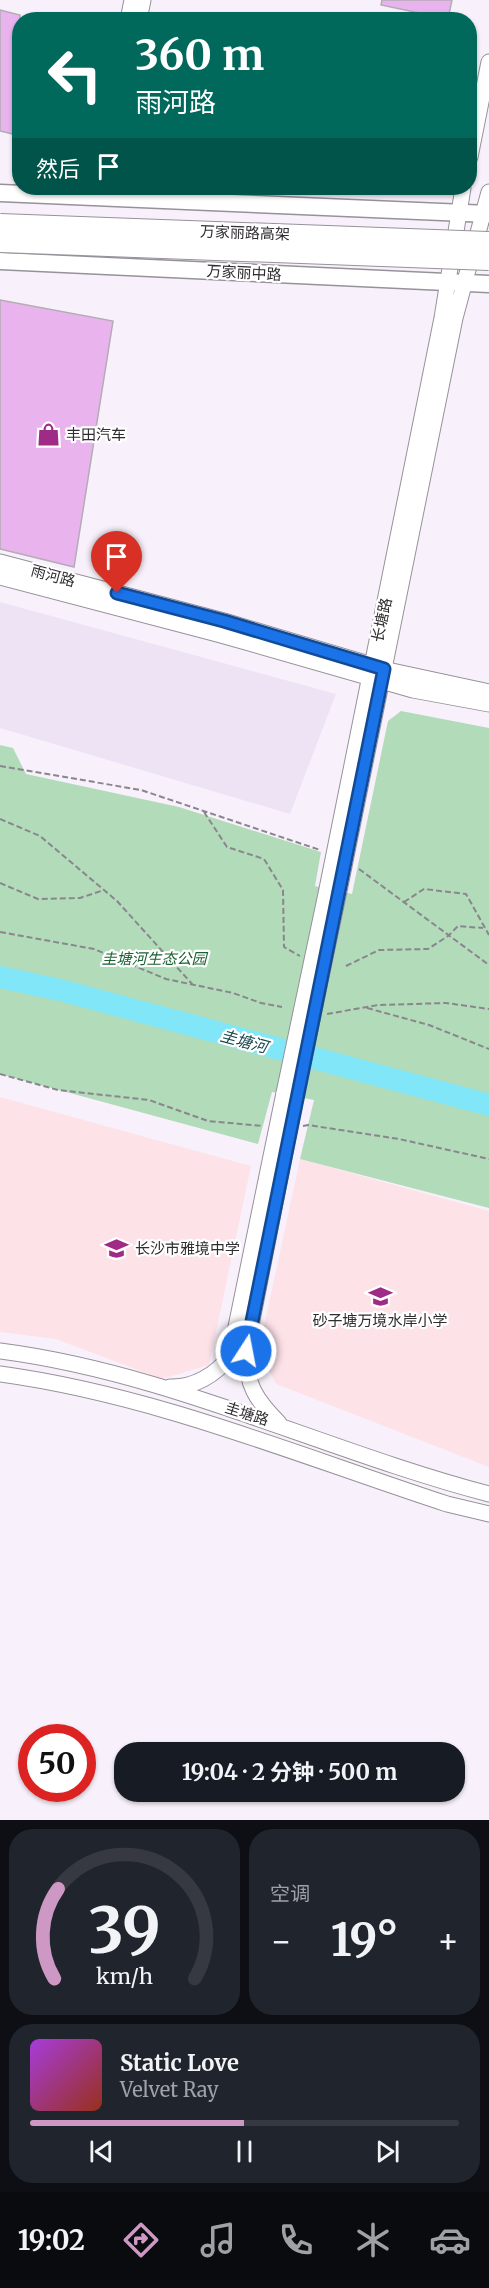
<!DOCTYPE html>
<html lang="zh">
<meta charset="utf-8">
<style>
body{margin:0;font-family:Merriweather,"Noto Sans SC",serif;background:#20242c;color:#f1f3f6;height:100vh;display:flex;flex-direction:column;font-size:22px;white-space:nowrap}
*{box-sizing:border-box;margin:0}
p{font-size:20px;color:#9ea1a6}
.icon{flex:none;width:33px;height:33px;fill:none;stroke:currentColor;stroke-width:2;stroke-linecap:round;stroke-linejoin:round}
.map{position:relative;height:1820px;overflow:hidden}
.drawer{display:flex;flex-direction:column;gap:9px;padding:9px;background:#0d0f14;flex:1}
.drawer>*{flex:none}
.banner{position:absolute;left:12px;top:12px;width:465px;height:183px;border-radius:24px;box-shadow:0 2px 4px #0004;background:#00695c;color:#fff;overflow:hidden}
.speed{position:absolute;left:18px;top:1724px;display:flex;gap:12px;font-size:30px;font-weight:700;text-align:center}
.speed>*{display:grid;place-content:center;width:78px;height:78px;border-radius:50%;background:#171b24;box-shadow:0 2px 4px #0004;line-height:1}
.speed .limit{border:9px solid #d22;background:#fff;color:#111}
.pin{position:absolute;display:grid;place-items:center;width:51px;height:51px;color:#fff;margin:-62px -26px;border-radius:50% 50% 50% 0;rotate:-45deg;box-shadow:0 0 6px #0007}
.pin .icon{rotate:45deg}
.me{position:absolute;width:66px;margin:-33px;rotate:11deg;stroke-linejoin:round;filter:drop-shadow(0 0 4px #0008)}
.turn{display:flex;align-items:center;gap:21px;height:126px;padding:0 24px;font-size:27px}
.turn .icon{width:78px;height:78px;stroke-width:2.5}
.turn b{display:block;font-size:42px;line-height:51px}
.then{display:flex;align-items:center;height:57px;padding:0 24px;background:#0003;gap:12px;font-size:22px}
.big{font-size:45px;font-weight:700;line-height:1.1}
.drawer .widget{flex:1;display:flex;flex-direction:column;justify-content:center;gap:9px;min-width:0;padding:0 21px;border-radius:24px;background:#20242c}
.drawer .dial{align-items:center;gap:0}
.dial svg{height:156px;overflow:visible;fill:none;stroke:#363941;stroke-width:7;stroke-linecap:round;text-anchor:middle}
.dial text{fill:#f1f3f6;stroke:none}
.song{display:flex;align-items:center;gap:18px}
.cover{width:72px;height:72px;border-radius:9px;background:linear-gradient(135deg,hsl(280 70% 55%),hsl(10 70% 35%))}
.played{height:6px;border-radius:3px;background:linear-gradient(90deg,#cd99c4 50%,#363941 50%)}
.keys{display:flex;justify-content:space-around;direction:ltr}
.heat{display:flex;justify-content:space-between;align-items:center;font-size:33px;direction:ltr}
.drawer .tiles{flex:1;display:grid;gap:9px;grid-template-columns:1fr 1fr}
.widget:last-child{grid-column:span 2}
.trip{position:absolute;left:114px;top:1742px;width:351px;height:60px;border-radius:24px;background:#171b24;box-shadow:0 2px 4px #0004;font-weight:700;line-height:60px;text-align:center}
.tab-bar{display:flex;height:96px;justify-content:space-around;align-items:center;background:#090b0e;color:#9ea1a6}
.tab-bar .icon{width:42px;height:42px}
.tab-bar .current{color:#cd99c4}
.tab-bar b{font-size:27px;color:#f1f3f6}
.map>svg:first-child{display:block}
.built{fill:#eee3f4}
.education{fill:#fde2e8}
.green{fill:#b1dbb9}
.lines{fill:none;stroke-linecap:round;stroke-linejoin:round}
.river{stroke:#80e6f8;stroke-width:22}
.building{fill:#e9b4ee;stroke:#b3acb4;stroke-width:1.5}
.secondary-casing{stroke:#97919a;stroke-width:17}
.primary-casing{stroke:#97919a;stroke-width:19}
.path{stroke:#8b868d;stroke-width:2;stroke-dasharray:6 3;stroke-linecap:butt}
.secondary{stroke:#fff;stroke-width:15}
.primary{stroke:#fff;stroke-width:16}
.secondary-bridge-casing{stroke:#97919a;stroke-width:17;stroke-linecap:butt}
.highway-bridge-casing{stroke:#97919a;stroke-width:22;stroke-linecap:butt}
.secondary-bridge{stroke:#fff;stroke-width:15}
.highway-bridge{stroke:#fff;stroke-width:20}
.route-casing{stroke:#114b97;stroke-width:15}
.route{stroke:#1a73e8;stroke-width:10}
.labels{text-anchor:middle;stroke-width:4.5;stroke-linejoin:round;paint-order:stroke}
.street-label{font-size:15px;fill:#302d31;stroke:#fff}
.poi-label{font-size:15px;fill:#302d31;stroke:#fff;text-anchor:start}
.park-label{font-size:15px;font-style:italic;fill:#1a6031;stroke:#fff}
.water-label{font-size:16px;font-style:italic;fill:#1a4950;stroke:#fff}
</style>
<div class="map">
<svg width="489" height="1820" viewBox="0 0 489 1820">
<rect width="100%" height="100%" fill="#f8f1fb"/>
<path class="built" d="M0 602 336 694 290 814 0 728Z"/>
<path class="education" d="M0 1097 251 1166 209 1365 162 1379 56 1339 0 1332Z
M300 1159 489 1211V1467L276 1384 259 1350Z"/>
<path class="green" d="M401 711 489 728V1208L300 1159 314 1100 272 1092 258 1144 0 1074V745L13 748 26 774 179 807 321 852 315 886 352 894 388 721Z"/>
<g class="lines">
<path class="river" d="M0 977 60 990 489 1105"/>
</g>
<path class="building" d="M382 0H452L448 19 381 5Z
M0 10 20 15V125L15 124 13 134 0 131Z
M0 300 113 321 74 567 0 549Z"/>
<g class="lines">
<defs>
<path id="secondary" d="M128 20 132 0
M139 20 143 0
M470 157 489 62
M0 562 224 621 392 671 489 692
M0 577 221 635 413 690 489 704
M327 889 442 318 463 188
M339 891 455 318 489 192
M0 1351C170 1373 325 1451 489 1494
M0 1374C154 1395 300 1456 447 1504L489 1514
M170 1387C193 1388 216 1375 230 1356L284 1093
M279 1423C256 1400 246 1385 246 1351L296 1096"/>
<path id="primary" d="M0 193 489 214
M0 261 489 284"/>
</defs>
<use href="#secondary" class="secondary-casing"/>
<use href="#primary" class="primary-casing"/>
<path class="path" d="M0 766 141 790 320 850
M204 812 227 847 264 859 283 890 284 947 300 956
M0 819 40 836 117 901 193 985
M359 869 489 965
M0 883 38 899 80 898 104 890
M404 902 424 889 466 894 489 935
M0 932 94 949 166 979 233 993 261 1003 282 1007
M346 966 379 950 428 949 448 936 458 926 483 928
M367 1008 429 1025 489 1049
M327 1014 378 1005 446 1003 489 1009
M0 1074 58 1090 149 1100 208 1121 263 1126
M303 1126 308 1125 399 1139 489 1159"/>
<use href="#secondary" class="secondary"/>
<use href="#primary" class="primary"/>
<defs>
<path id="secondary-bridge" d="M284 1093 327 889
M296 1096 339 891"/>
<path id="highway-bridge" d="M0 224 489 242
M0 242 489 260"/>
</defs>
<use href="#secondary-bridge" class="secondary-bridge-casing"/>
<use href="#highway-bridge" class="highway-bridge-casing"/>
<use href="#secondary-bridge" class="secondary-bridge"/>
<use href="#highway-bridge" class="highway-bridge"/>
</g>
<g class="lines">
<defs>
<path id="route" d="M117 593 224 621 384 669 246 1351"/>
</defs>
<use href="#route" class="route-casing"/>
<use href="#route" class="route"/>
</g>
<defs>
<symbol id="shop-bare" viewBox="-9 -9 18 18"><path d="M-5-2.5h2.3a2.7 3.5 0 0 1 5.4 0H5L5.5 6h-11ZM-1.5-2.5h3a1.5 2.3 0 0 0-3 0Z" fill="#a02b86" stroke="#fff" stroke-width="2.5" paint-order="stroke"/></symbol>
<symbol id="school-bare" viewBox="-9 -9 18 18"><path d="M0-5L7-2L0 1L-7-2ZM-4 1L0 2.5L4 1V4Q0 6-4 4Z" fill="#a02b86" stroke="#fff" stroke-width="2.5" paint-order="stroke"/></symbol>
</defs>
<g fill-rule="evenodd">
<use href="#shop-bare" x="32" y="418" width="33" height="33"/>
<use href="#school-bare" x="100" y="1232" width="33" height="33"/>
<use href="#school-bare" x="364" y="1280" width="33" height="33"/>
</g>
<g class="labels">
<g class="street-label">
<text transform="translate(245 233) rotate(2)" y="5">万家丽路高架</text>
<text transform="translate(244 273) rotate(3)" y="5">万家丽中路</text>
<text transform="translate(53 576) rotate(15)" y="5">雨河路</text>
<text transform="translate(382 620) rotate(-78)" y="5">长塘路</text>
<text transform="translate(247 1414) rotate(18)" y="5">圭塘路</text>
</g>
<g class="poi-label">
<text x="66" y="440">丰田汽车</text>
<text x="135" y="1254">长沙市雅境中学</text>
<text x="380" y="1326" text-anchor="middle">砂子塘万境水岸小学</text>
</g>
<g class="park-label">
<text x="154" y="964">圭塘河生态公园</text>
</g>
<g class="water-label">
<text transform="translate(244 1041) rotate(15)" y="6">圭塘河</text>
</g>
</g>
</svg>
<div class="speed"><div class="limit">50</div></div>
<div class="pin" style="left:117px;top:593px;background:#d93025"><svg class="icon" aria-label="arrive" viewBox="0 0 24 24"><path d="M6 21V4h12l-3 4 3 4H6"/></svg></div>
<svg class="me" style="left:246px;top:1351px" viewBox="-20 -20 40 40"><circle r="17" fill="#1a73e8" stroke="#fff" stroke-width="3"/><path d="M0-11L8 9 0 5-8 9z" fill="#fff"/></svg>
<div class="trip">19:04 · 2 分钟 · 500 m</div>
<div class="banner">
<div class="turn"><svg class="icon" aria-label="left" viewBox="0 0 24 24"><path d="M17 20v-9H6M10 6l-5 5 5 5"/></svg><div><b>360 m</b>雨河路</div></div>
<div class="then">然后<svg class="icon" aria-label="arrive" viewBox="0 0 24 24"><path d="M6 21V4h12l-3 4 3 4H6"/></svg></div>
</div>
</div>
<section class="drawer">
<div class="tiles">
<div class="widget dial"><svg viewBox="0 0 100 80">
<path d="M14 69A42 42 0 1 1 86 69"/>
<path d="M14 69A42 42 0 0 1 16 23" stroke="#cd99c4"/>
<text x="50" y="56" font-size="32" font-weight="700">39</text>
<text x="50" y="72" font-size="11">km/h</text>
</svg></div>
<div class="widget"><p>空调</p>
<div class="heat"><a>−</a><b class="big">19°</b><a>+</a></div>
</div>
<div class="widget">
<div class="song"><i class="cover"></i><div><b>Static Love</b><p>Velvet Ray</p></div></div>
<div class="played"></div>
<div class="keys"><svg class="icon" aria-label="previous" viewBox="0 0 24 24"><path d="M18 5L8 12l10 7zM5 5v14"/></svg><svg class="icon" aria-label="pause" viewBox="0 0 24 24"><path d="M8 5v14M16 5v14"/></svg><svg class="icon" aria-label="next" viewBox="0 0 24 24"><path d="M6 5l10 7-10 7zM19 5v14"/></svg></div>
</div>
</div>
</section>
<nav class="tab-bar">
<b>19:02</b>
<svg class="icon current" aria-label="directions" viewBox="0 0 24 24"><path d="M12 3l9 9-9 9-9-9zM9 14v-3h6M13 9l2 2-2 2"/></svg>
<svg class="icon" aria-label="music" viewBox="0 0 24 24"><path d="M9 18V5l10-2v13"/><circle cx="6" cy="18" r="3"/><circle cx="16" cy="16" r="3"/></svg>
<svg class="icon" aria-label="phone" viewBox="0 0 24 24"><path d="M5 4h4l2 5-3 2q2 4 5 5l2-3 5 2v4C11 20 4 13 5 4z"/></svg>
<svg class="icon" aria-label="climate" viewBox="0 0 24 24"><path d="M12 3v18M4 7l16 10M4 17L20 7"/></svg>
<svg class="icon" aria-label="car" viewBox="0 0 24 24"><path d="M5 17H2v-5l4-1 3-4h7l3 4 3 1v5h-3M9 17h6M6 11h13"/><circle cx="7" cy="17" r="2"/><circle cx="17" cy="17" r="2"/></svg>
</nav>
